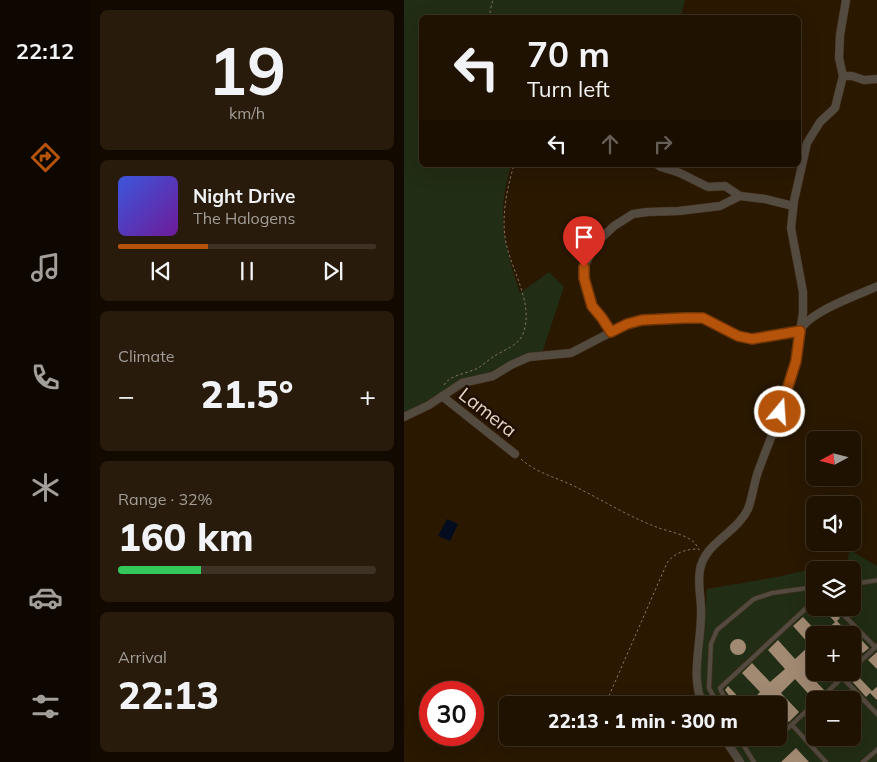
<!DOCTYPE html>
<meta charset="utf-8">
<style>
body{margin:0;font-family:Mulish,sans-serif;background:#281b0b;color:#f1f3f6;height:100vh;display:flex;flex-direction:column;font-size:19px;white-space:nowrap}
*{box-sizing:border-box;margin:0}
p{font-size:16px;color:#a29e99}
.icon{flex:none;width:28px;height:28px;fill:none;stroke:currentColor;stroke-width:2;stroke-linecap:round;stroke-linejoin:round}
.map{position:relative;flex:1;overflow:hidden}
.details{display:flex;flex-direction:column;gap:10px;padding:10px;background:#120a01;width:314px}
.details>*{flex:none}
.top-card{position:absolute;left:15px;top:15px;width:382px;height:152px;border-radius:8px;box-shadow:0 5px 20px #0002,0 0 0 1px #3d3223;background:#201201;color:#f1f3f6;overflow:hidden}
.needle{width:32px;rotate:263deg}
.tools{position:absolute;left:402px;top:431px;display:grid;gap:10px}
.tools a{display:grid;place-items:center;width:55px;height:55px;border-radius:8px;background:#201201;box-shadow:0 5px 20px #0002,0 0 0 1px #3d3223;font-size:25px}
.speed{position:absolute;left:15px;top:681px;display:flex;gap:10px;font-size:25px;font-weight:700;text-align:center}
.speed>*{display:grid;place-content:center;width:65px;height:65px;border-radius:50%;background:#201201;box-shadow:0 5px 20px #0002,0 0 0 1px #3d3223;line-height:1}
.speed .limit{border:8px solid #d22;background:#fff;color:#111}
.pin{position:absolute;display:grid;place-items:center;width:42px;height:42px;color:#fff;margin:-51px -21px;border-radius:50% 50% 50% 0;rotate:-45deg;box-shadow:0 0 5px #0007}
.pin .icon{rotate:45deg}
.me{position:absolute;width:55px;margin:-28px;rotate:18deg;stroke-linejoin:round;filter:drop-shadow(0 0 4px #0008)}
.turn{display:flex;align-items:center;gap:18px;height:105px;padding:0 25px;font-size:22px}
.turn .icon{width:65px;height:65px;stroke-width:2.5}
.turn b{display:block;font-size:35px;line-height:42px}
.lanes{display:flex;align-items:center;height:48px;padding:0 25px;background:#0003;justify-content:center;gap:25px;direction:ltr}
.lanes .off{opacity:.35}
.big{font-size:38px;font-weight:800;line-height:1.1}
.details .widget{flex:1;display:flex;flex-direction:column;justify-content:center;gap:8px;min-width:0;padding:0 18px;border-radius:8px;background:#281b0b}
.details .dial{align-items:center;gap:0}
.dial b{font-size:65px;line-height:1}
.song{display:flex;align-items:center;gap:15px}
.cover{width:60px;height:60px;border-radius:8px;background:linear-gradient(135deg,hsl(230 70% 55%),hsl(280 70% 35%))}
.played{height:5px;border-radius:2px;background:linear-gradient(90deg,#b45309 35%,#3d3223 35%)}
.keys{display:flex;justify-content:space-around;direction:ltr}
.heat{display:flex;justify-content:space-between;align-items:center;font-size:28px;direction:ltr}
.charge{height:8px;border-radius:4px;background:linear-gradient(90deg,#34c759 32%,#3d3223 0)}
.trip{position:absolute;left:95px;top:696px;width:288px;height:50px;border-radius:8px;background:#201201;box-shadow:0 5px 20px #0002,0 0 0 1px #3d3223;font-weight:800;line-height:50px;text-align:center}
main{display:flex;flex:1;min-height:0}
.dock{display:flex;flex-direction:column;width:90px;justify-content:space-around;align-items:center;background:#0d0700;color:#a29e99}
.dock .icon{width:35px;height:35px}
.dock .on{color:#b45309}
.dock b{font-size:22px;color:#f1f3f6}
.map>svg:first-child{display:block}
.green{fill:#222d15;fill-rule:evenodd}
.water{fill:#040c20}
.building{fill:#a28a72}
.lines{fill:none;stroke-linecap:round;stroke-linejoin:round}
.service-casing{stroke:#44331d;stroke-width:5.5}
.minor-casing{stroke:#44331d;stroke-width:9}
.path{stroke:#837361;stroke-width:1;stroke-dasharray:2.5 2.5;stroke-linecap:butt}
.service{stroke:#534a40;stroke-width:4}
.minor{stroke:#534a40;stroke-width:8}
.route-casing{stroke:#753606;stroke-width:12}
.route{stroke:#b45309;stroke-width:9}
.labels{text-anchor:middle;stroke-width:5;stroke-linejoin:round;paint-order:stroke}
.street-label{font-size:19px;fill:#e3d6c8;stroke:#200f00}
</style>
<main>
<nav class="dock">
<b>22:12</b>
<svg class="icon on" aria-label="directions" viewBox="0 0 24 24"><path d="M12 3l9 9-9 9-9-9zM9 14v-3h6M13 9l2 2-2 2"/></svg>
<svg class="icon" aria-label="music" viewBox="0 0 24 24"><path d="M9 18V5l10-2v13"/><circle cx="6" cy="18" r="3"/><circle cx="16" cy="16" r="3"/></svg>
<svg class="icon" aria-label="phone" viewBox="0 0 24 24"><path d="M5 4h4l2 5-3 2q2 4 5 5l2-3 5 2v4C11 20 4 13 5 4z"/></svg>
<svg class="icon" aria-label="climate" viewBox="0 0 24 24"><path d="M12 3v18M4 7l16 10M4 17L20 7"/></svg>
<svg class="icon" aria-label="car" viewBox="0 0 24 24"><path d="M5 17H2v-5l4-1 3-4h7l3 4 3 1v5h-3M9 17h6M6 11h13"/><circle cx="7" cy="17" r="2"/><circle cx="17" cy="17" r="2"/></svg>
<svg class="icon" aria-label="filters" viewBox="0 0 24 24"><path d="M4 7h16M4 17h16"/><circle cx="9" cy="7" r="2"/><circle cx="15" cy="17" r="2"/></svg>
</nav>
<section class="details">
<div class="widget dial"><b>19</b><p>km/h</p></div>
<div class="widget">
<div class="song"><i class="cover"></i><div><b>Night Drive</b><p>The Halogens</p></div></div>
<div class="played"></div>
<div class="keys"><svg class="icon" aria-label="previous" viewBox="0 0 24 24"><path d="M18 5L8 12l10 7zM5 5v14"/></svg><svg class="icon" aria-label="pause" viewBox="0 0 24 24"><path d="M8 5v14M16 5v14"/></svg><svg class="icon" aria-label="next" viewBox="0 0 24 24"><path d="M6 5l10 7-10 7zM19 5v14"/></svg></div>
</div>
<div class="widget"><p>Climate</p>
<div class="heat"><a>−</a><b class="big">21.5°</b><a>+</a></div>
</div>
<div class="widget"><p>Range · 32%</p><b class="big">160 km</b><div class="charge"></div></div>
<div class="widget"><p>Arrival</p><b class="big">22:13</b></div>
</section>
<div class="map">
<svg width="474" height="762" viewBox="0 0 474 762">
<rect width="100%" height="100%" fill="#2a1801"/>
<path class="green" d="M0 0H281L277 17 18 18V165H107C92 215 100 245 116 293L145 272 160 287 138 353 95 371 49 386 0 414Z
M446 550 473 566V762H339L323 738H374V705H302L295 685 303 589 373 577 443 561ZM411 570H449V608H411ZM411 635H449V672H411ZM411 700H449V738H411Z"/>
<path class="water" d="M43 519 54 524 46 541 34 536Z"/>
<path class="building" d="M418 608H427L436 618 433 621 446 635H417L431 622Z
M399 617 416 635H411V661L401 670 420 690 410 700 391 679 377 693 395 712 385 722 374 711V705H343L356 692 338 673 348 663 366 682 381 669 364 650 374 640 391 659 406 645 389 626Z
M449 631 465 648 459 653 449 642Z
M326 647a8 8 0 1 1 16 0a8 8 0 1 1-16 0Z
M474 651V670L464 660Z
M448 672H450L468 691 474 686V701L466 693 462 697 444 677Z
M324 686 342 705H332L321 690Z
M392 748 405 762H377Z"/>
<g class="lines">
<defs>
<path id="service" d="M449 584 474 580
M433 608 471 647
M449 668 474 645
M438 677 474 715
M415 700 444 672
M314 705 305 688 307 644 313 630 350 599 368 593 411 587
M328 705 319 695 316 688 411 600
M388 725 422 762
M335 738 350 762
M356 738 362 744H367L411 703
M459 762 474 749"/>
<path id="minor" d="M439 76 435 58 436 35 442 0
M254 165 257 167 276 173 304 187 321 186 336 196
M207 332 198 318 188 306 180 278V267L192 243 210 226 229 214 243 212 275 211 316 206 336 196 361 199 389 206
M38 396 111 454
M0 417 25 405 58 383 89 376 107 365 125 357 167 353 223 324 238 320 299 318 334 336 348 339 396 331 399 313V292L387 228 390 201 403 143 416 122 431 108 439 76H448L460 80 474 79
M299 705C286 678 297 644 297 615 298 601 293 584 296 570 300 543 333 533 344 509 349 496 350 481 355 469 368 434 384 398 392 361 395 352 393 340 396 331 404 312 454 295 474 286
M320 738 336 762"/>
</defs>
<use href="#service" class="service-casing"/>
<use href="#minor" class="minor-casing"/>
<path class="path" d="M87 18 86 11 89 0
M40 385C47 374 63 374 74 368 79 365 84 360 89 357 99 350 114 346 119 334 131 302 105 268 101 237 98 213 103 188 110 165
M117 459C132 473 154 478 172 487 200 501 225 517 255 528 266 532 291 536 294 549L296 550
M201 705 263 563C270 553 282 549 293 549"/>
<use href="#service" class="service"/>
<use href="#minor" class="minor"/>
</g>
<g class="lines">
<defs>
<path id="route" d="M180 267V278L188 306 198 318 207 332 223 324 238 320 280 318H299L334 336 348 339 396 331 392 361 376 412"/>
</defs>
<use href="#route" class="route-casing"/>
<use href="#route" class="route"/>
</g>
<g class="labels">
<g class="street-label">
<text transform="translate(84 412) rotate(38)" y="7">Lamera</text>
</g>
</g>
</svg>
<div class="tools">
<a><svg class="needle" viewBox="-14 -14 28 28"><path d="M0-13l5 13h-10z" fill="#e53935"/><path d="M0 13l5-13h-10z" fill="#a29e99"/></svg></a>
<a><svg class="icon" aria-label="sound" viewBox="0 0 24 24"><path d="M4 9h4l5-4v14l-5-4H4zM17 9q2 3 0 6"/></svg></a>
<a><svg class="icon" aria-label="layers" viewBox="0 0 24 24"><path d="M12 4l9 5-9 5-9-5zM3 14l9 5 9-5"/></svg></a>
<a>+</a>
<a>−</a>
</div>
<div class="speed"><div class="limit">30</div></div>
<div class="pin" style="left:180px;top:267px;background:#d93025"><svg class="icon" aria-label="arrive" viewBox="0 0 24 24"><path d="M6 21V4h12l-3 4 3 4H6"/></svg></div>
<svg class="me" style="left:376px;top:412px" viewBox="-20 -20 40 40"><circle r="17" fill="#b45309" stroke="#fff" stroke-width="3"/><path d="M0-11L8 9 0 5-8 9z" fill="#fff"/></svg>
<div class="trip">22:13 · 1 min · 300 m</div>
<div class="top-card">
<div class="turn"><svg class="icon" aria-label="left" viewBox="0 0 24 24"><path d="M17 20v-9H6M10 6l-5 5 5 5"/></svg><div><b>70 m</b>Turn left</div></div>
<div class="lanes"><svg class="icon" aria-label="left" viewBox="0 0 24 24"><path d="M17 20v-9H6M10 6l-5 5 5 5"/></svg><svg class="icon off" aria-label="ahead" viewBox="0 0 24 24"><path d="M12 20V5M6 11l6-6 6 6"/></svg><svg class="icon off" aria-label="right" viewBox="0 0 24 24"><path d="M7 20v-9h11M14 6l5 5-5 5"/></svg></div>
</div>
</div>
</main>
